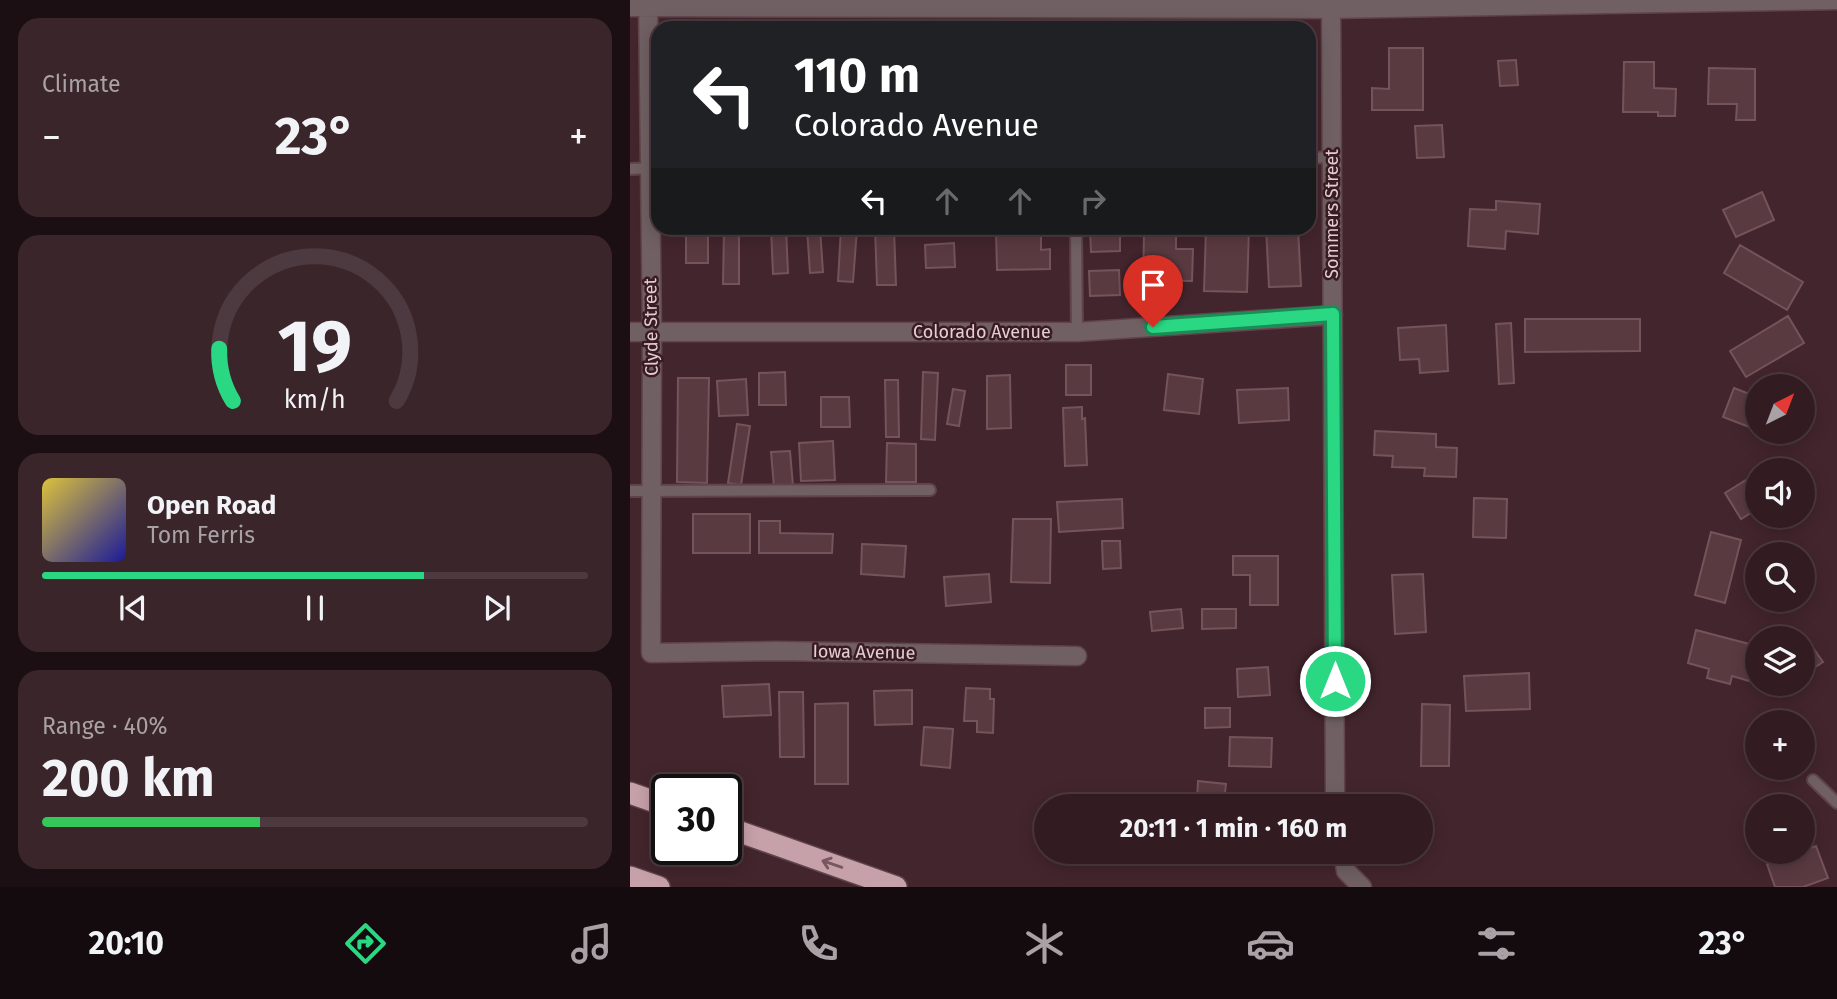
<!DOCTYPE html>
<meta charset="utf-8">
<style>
body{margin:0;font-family:"Fira Sans",sans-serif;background:#3a252a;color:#f1f3f6;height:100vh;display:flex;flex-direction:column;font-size:26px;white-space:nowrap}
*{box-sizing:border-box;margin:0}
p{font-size:23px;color:#a8a1a5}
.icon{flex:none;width:38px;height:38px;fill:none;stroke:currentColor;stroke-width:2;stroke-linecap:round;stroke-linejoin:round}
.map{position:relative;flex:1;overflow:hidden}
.side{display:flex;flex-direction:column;gap:18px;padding:18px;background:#1c0f13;width:630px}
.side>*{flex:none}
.guide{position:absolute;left:21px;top:21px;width:665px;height:214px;border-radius:21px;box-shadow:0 4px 18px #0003,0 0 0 2px #4d3a40;background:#202124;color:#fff;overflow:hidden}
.needle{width:46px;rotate:42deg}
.buttons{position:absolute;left:1115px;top:374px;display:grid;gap:14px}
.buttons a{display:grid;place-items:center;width:70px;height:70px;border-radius:50%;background:#321c22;box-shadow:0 4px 18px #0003,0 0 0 2px #4d3a40;font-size:35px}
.speed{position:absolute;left:21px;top:774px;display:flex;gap:14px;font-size:35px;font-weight:700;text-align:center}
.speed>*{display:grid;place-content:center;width:91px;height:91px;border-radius:50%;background:#321c22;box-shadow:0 4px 18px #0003,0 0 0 2px #4d3a40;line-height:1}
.speed .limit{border:4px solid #111;border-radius:10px;background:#fff;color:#111}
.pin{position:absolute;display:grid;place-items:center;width:60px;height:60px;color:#fff;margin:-72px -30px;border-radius:50% 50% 50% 0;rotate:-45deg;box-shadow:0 0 7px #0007}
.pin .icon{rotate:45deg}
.me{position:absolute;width:77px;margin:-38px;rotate:0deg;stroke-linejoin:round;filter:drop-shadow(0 0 5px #0008)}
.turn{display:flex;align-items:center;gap:24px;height:147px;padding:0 28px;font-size:32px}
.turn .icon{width:91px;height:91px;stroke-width:2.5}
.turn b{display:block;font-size:49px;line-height:60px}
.lanes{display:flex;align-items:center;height:66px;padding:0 28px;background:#0003;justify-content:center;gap:35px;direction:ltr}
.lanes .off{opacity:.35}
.big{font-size:52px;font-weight:700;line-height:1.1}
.side .widget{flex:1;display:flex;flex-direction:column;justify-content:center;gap:10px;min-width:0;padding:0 24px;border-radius:21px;background:#3a252a}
.side .dial{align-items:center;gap:0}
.dial svg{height:182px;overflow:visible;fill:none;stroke:#4d3a40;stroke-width:7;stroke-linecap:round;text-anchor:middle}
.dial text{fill:#f1f3f6;stroke:none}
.song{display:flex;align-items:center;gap:21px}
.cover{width:84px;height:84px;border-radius:10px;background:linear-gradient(135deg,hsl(50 70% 55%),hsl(240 70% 35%))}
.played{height:7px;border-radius:4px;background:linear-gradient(90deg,#2ad884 70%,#4d3a40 70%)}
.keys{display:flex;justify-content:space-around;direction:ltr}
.heat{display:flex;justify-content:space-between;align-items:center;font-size:38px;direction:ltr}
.charge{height:10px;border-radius:5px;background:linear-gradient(90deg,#34c759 40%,#4d3a40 0)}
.trip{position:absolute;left:404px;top:794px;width:399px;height:70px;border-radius:35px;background:#321c22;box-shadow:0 4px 18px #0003,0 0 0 2px #4d3a40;font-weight:700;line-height:70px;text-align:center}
.menu{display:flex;height:112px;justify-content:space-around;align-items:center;background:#140b0e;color:#a8a1a5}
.menu .icon{width:49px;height:49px}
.menu .on{color:#2ad884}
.menu b{font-size:32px;color:#f1f3f6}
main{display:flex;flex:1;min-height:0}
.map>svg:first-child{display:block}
.building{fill:#5a3a41;stroke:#75535b;stroke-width:2}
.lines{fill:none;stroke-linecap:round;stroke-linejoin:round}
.service-casing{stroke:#60434b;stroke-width:14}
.minor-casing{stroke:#60434b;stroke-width:21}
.motorway-casing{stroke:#60434b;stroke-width:24}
.service{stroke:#706063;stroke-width:10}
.minor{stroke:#706063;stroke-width:18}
.motorway{stroke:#c7a1a9;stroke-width:21}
.oneway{stroke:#79575f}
.route-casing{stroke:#1b8c56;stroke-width:18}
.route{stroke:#2ad884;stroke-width:12}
.labels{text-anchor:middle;stroke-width:5;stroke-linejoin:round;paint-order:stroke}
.street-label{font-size:18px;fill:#e3ced2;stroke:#391b23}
</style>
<main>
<section class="side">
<div class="widget"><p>Climate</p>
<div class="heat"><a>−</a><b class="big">23°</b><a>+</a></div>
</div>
<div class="widget dial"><svg viewBox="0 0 100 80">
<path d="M14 69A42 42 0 1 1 86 69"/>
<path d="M14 69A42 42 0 0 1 8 46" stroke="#2ad884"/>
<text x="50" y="56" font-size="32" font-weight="700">19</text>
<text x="50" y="72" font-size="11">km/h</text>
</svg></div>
<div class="widget">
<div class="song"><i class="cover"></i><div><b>Open Road</b><p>Tom Ferris</p></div></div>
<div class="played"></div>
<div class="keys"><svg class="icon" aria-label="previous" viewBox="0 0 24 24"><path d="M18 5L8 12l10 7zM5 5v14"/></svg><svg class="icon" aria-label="pause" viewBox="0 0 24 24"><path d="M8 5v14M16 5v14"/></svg><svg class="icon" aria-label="next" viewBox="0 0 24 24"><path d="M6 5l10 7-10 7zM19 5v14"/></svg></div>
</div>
<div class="widget"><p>Range · 40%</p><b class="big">200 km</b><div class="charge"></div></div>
</section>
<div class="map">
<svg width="1207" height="887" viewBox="0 0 1207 887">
<rect width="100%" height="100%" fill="#43252d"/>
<path class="building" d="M759 48H793V110H742V88L759 89Z
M886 60 888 85 870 86 868 61Z
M994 62H1024V88L1046 89 1045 116H1028V112H993Z
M1079 68 1125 69V120H1106L1107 104H1078Z
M812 125 814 157 787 158 785 126Z
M1132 192 1144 220 1106 237 1093 210Z
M866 201 910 204 908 234 876 231 875 249 838 246 840 209 866 210Z
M94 228H109V284H93Z
M141 228H156L158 273 143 274Z
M177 228H190L193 272 180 273Z
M211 228 227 229 223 282 208 281Z
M245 228H264L266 285H247Z
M490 228V251L461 252 460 229Z
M576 228H619L617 292 574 291Z
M636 228H668L671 286 639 287Z
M411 229V250L420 249V269L367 270 366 230Z
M56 230H78V263H56Z
M514 235 546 236V249H563L562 281 513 280Z
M324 243 325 267 296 268 295 245Z
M1110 245 1173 282 1157 310 1094 273Z
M489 270 490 295 460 296 459 271Z
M1158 316 1174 343 1116 377 1100 351Z
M895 319H1010V351L895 352Z
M881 323 884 383 869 384 866 324Z
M816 325 818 371 790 373 789 359 770 360 768 328Z
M436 365H461V395H436Z
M155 372 156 405H129V373Z
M293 372 308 373 305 440 291 439Z
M538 374 573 379 569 414 534 410Z
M380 375 381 428 357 429V376Z
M48 378H79L77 483 47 482Z
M116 379 118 415 89 416 87 381Z
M255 380H268L269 437H256Z
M658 388 659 420 609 423 607 390Z
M1104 388 1127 397V430L1093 417Z
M323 389 335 391 329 426 317 424Z
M191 397H219L220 427H191Z
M452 407V419L455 418 457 465 435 466 433 408Z
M107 424 120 426 111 485 98 483Z
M745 431 806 434V447L827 448 826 477 794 476 795 468 762 467 763 456 744 455Z
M1132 432H1162L1158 442Z
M203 441 205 480 171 481 169 443Z
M257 443 286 444V482H256Z
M160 451 163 486 144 487 141 452Z
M1127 473V509L1111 519 1095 493Z
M844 498 877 499 876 538 843 537Z
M492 499 493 528 429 532 427 502Z
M63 514H120V553H63Z
M383 519H421L420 583 381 582Z
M129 521H150V533L203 534 202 553H129Z
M1081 532 1111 540 1095 603 1065 595Z
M472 541H490L491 568 473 569Z
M232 544 276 546 274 577 231 574Z
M603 556H648V605H620V575H603Z
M359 574 361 602 316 606 314 577Z
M793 574 796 632 765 634 762 575Z
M551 609 553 628 522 631 520 612Z
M572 609H606V628L572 629Z
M1066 630 1127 646 1119 681 1102 676 1100 684 1077 678 1079 669 1058 663Z
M1174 635 1193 662 1172 676V639H1169Z
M638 667 640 695 608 697 607 669Z
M899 673 900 709 836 711 834 676Z
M139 684 141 715 94 717 92 686Z
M336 688 360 689V699H364L363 733 347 732V721H334Z
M282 690V724L245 725 244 691Z
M149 692H173L174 757H150Z
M218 703V784H185V704Z
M792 704 820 705 819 766H791Z
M575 708H600V727L575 728Z
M294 727 323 729 320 768 291 765Z
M600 737 642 738 641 767 599 766Z
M568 781 596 784 594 802 567 800Z
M1186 846 1198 878 1173 887H1145L1137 864Z"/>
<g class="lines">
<defs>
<path id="service" d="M679 158 702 157
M0 169 25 168
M446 228 447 332
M0 491 300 490
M1183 780 1207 803"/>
<path id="minor" d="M18 0 22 331 21 653 147 651 447 656
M701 0 705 792 707 807
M0 7 701 9 1207 0
M0 332H447L703 315
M713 852 716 871 732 887"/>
<path id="motorway" d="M0 793 37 806
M96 827 266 887
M0 877 29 887"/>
</defs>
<use href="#service" class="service-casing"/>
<use href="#minor" class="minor-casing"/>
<use href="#motorway" class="motorway-casing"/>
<use href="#service" class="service"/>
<use href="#minor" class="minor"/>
<use href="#motorway" class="motorway"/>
</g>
<defs><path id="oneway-shaft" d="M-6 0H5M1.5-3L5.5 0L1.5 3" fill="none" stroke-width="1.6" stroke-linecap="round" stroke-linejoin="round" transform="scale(1.75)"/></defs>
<use class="oneway" href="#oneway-shaft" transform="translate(202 864) rotate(-161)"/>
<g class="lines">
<defs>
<path id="route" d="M523 327 703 314 705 681"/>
</defs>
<use href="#route" class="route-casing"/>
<use href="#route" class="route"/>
</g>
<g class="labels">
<g class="street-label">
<text transform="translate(702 214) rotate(-90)" y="6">Sommers Street</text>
<text transform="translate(21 327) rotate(-91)" y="6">Clyde Street</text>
<text x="352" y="338">Colorado Avenue</text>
<text transform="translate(234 652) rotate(1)" y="6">Iowa Avenue</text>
</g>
</g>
</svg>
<div class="buttons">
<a><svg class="needle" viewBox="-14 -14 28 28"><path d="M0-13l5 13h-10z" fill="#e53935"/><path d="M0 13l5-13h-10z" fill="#a8a1a5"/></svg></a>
<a><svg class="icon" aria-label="sound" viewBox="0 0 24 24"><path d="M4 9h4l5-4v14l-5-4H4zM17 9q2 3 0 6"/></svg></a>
<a><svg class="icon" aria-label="search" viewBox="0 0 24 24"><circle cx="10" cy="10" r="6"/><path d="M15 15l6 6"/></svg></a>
<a><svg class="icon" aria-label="layers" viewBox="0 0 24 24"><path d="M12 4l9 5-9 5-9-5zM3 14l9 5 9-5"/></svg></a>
<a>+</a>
<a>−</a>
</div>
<div class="speed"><div class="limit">30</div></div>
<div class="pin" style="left:523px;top:327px;background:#d93025"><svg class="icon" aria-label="arrive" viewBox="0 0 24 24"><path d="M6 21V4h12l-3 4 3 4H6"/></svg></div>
<svg class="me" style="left:705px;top:681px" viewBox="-20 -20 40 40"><circle r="17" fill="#2ad884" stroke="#fff" stroke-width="3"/><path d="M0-11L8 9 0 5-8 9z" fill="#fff"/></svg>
<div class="trip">20:11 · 1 min · 160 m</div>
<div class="guide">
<div class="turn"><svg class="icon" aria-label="left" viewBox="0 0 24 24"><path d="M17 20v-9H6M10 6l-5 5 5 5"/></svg><div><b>110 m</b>Colorado Avenue</div></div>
<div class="lanes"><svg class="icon" aria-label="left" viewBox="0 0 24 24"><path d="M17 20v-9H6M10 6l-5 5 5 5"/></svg><svg class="icon off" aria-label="ahead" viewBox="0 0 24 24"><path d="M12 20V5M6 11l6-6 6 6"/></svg><svg class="icon off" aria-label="ahead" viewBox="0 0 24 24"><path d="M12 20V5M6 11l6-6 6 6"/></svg><svg class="icon off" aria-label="right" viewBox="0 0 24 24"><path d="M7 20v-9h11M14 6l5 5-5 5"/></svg></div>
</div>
</div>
</main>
<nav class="menu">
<b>20:10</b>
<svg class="icon on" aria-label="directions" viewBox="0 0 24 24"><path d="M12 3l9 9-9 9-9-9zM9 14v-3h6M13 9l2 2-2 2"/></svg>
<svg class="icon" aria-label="music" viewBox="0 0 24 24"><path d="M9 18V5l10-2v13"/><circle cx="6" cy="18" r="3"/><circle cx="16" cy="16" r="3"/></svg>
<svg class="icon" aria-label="phone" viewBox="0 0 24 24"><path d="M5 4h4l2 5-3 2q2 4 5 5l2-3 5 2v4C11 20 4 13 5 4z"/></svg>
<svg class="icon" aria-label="climate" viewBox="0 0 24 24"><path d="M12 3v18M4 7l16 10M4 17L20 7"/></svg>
<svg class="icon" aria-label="car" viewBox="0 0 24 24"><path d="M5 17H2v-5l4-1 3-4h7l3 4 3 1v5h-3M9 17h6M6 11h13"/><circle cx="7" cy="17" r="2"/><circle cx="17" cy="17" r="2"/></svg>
<svg class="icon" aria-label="filters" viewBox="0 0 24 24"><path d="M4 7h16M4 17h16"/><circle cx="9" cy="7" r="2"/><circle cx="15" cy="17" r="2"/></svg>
<b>23°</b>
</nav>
